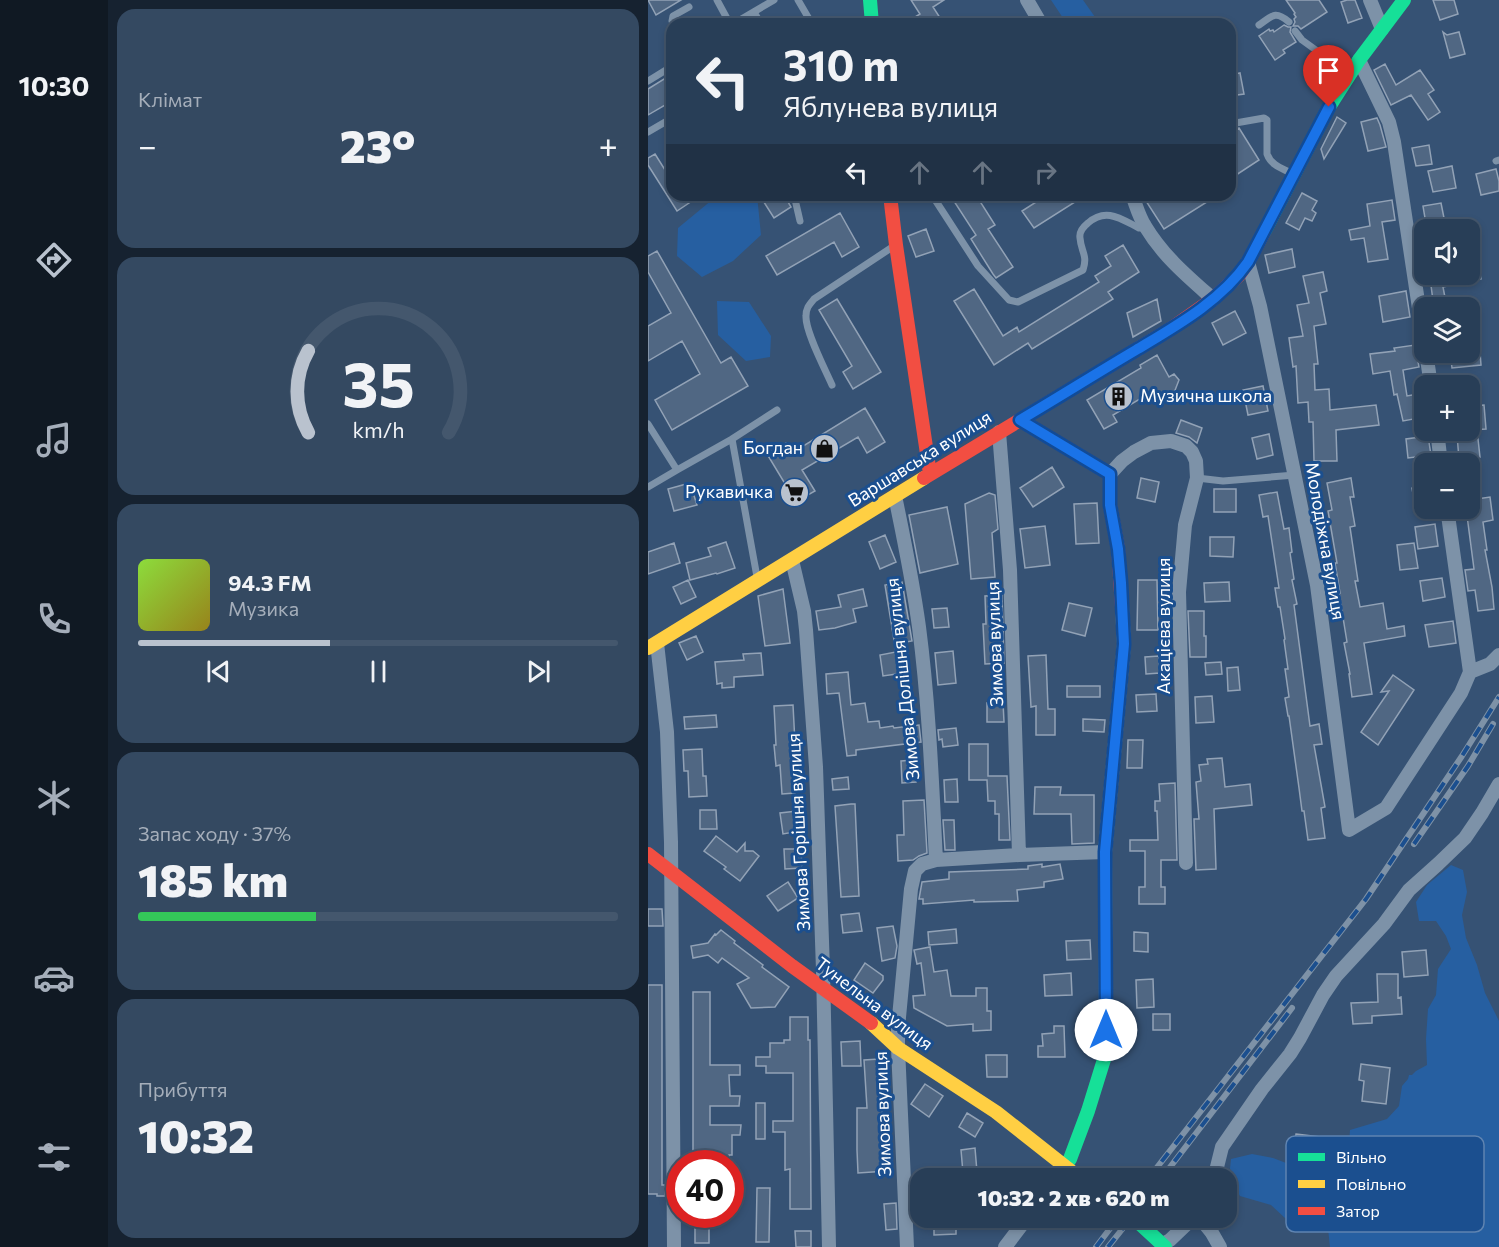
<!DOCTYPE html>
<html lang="uk">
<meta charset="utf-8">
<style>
body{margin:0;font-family:Commissioner,sans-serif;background:#344961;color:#f1f3f6;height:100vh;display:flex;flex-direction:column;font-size:22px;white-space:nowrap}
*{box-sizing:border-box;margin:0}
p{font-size:20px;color:#a5aeba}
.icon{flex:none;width:33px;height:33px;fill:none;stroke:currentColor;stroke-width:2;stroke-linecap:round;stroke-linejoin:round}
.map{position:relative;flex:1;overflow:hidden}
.sheet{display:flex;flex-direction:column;gap:9px;padding:9px;background:#162230;width:540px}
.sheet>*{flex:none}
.top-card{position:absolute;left:18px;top:18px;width:570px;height:183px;border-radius:18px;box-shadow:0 3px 9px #0003,0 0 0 2px #44576d;background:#283e57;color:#f1f3f6;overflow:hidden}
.controls{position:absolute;left:766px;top:219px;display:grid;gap:12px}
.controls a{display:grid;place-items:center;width:66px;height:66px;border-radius:12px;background:#283e57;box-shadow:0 3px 9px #0003,0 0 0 2px #44576d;font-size:30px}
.speed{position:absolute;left:18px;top:1150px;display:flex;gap:12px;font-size:30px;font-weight:700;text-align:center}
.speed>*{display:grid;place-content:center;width:78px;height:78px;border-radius:50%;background:#283e57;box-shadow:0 3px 9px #0003,0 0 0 2px #44576d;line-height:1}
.speed .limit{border:9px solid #d22;background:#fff;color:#111}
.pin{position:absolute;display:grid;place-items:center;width:51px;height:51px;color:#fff;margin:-62px -26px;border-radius:50% 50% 50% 0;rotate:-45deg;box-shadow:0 0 6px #0007}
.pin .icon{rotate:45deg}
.me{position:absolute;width:66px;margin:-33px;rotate:0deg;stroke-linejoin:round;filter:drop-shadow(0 0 4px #0008)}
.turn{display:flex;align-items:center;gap:21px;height:126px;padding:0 18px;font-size:27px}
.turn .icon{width:78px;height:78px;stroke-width:2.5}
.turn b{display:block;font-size:42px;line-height:51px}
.lanes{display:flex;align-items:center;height:57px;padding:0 18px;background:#0003;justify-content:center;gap:30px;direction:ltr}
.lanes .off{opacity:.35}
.big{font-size:45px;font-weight:800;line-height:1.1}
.sheet .widget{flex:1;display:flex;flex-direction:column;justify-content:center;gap:9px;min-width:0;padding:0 21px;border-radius:18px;background:#344961}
.sheet .dial{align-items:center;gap:0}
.dial svg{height:156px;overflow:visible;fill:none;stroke:#44576d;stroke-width:7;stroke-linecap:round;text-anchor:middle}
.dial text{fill:#f1f3f6;stroke:none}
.song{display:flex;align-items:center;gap:18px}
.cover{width:72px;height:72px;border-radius:9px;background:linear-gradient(135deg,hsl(90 70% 55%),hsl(50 70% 35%))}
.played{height:6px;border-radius:3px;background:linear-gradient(90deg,#b9c2ce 40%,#44576d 40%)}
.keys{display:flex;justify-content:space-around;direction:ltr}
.heat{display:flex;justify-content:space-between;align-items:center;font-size:33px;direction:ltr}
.charge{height:9px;border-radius:4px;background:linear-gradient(90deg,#34c759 37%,#44576d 0)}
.trip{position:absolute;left:262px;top:1168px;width:327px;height:60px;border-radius:18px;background:#283e57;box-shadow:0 3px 9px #0003,0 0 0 2px #44576d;font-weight:800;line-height:60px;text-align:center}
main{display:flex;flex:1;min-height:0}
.dock{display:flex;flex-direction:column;width:108px;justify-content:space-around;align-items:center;background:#101923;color:#a5aeba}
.dock .icon{width:42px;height:42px}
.dock .current{color:#b9c2ce}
.dock b{font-size:27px;color:#f1f3f6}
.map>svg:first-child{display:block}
.green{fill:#265fa1}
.building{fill:#506783;stroke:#92a2b6;stroke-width:1.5}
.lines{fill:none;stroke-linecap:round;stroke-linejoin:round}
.lane{stroke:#7d92a8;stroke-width:7}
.street{stroke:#7d92a8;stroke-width:14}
.fast{stroke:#16e098;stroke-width:14}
.slow{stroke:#ffcf43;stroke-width:14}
.jam{stroke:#f24e42;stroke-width:14}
.rail-casing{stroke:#7e92a7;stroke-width:6}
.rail{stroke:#1b4f8f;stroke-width:4;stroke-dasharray:11;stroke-linecap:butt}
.route-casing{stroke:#114b97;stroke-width:15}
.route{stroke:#1a73e8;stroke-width:10}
.labels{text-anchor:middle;stroke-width:6;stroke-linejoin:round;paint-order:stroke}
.poi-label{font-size:18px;fill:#fff;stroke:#1b4f8f;text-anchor:end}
.street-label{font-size:18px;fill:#fff;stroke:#1b4f8f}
.key{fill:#1b4f8f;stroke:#5f84b1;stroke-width:1.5}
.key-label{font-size:16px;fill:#fff}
</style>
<main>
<nav class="dock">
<b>10:30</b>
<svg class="icon current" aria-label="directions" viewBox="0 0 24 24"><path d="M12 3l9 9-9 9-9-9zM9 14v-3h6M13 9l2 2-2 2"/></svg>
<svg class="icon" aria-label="music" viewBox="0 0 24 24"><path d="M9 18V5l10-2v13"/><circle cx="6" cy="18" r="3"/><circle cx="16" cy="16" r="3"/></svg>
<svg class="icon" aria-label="phone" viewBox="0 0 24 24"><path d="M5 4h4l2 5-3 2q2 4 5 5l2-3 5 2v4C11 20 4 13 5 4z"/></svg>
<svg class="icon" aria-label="climate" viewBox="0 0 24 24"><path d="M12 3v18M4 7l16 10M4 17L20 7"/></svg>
<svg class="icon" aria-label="car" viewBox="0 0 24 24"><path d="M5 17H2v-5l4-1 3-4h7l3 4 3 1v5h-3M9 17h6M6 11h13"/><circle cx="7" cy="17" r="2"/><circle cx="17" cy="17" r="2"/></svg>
<svg class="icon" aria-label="filters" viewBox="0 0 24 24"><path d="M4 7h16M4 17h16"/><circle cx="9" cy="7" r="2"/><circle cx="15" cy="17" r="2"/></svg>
</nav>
<section class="sheet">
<div class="widget"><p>Клімат</p>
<div class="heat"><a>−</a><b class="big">23°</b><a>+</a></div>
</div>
<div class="widget dial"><svg viewBox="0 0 100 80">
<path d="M14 69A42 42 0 1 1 86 69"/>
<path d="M14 69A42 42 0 0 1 14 27" stroke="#b9c2ce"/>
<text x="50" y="56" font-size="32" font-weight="700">35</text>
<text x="50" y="72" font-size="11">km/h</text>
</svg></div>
<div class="widget">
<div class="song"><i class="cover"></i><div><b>94.3 FM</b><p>Музика</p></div></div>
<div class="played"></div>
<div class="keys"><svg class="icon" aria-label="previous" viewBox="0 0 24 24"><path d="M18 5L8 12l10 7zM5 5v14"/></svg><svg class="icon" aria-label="pause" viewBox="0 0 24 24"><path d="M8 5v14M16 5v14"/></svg><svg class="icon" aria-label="next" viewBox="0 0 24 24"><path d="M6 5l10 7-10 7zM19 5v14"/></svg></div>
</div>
<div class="widget"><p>Запас ходу · 37%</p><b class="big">185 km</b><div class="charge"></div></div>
<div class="widget"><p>Прибуття</p><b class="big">10:32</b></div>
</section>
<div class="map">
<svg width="851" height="1247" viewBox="0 0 851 1247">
<rect width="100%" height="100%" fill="#365274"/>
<path class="green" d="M403 0H435L447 17 436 24H419Z
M70 195H109L113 235 85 261 54 277 29 256 30 228Z
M69 301 101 302 123 336 122 357 98 361 70 335Z
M803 865 815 870 819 892 814 915 818 938 829 965 837 993 851 1021V1247H682L679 1219 691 1213 683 1214 663 1221 637 1218 623 1205 592 1196 581 1178 583 1159 604 1154 625 1158 646 1166 678 1165 700 1159 702 1130 739 1119 751 1106 754 1086 760 1079 761 1075H764L768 1071 779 1065 778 1039 780 1009 788 995 790 969 803 949 798 936 788 921H771L768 902 779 885Z"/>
<path class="building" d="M0 0H33L8 15Z
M263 0H296L285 7 296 24H271L267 17 272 14Z
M638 0H671L679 12 653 29 650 26H645L647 22 646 19 648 17 646 14 647 13Z
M699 0H707L714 18 700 23 693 2Z
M785 0H806L810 14 792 20Z
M636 25 640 27H643L642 32 648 42 635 50 637 53 627 60 611 36 621 29 622 31 625 30 626 32Z
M795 32 799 35 811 32 817 54 802 58Z
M737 64 748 85 772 70 786 90 780 94 792 112 780 120 763 95 743 105 726 70Z
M592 73 596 94 582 96V75Z
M24 74V101L0 115V89Z
M689 117 698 123 676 159 673 149Z
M729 118 732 125 738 147 720 151 713 122Z
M591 128 611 160 582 179V132Z
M781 145 784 164 768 166 764 148Z
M7 154 24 181V195H53L29 211 0 165V158Z
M804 166 808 188 785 192 780 171Z
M848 169 851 181V191L833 195 828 174Z
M654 193 669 201 664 210 668 213 664 221 657 218 651 230 638 223Z
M121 195H136L143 207 126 218 114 199Z
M302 195H328L347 225 340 229 365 267 348 278 345 274 323 239 328 235Z
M399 195H438L386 228 374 211Z
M508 195H519L522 200 530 195H570L516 229 498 201Z
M744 200 747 220 734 222 740 259 720 262 716 238 703 240 701 230 722 226 719 204Z
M793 203 796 218 793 219 795 230H779L775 206Z
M192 213 211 247 194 257 186 242 129 275 118 256Z
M278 229 286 251 268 257 260 236Z
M475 245 491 272 460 292 465 299 384 349 380 343 346 365 306 301 326 289 355 336 369 327 371 332 451 282 447 276 463 266 457 256Z
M644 249 647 267 621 273 617 255Z
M9 251 73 363 83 357 100 386 24 430 7 400 52 374 34 341 0 361V326L23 313 0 272V256Z
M675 272 679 291 672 293 678 324 666 326 670 364H666L667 390 681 389 682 410 728 405 731 425 688 430 689 461H666L665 422H661L660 402 650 403 648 366 645 367 641 338 655 336 649 305 661 303 655 276Z
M803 274H832L833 279 795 287 799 308H786L782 278Z
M758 291 762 317 735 322 731 296Z
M189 299 233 372 205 389 195 372 204 366 171 310Z
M509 299 513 321 485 337 479 313Z
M587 311 598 333 575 345 564 323Z
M831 338 833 365 804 368 802 352H822V339Z
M767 345 771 367 755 370 759 396 776 393 777 417 755 421 749 394 746 395 742 371 725 374 722 354 747 351 746 348Z
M509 355 521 377 526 374 531 380 524 398 512 404 505 391 465 415 469 422 456 429 439 400 493 368 492 365Z
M615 386 620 411 600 415 595 390Z
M836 405 838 429 822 430V406Z
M217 408 237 442 219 453 210 437 154 470 167 491 142 505 133 490 139 487 119 454 138 443 144 453Z
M533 420 554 428 549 443 541 437 528 433Z
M810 430H829L832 457 811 459 809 435H811Z
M621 434 625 455 609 459 604 438Z
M780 436 783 455 760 458 758 439Z
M404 467 416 487 385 507 372 488Z
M493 478 511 482 507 502 489 498Z
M703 478 706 497H702L707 526 702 527 710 581H707L712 607 735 603 739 629 756 626 757 636 716 643 724 694 704 697 701 674H702L696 643 699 642 691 593H692L687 563H689L680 511 684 510 679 483Z
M42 483 49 505 26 511 20 489Z
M777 486V503L767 505 764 488Z
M566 489H588V512H566Z
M629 492 636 529 641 528 644 552 642 553 646 579 644 580 649 604 646 605 662 726 671 724 674 744 666 745 677 807 673 808 677 838 660 840 656 811H654L651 788 641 716H640L637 698 641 697 637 669H640L636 640 637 639 632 607H630L627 588H631L620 516 615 517 611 495Z
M341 493 347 495 350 529 344 533 347 577 323 579 317 504Z
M842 497 845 520 835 522 839 550H837L844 587 846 609 830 611 827 590 820 591 817 570 826 569 818 508H822V500Z
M449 503 451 543 428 544 426 504Z
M299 507 310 564 272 573 261 515Z
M787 524 790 546 770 549 767 527Z
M397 526 402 565 377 568 372 529Z
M237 535 248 562 232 569 221 542Z
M562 537H586L585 557 562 556Z
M78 542 87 568 69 574 68 573 42 580 38 563 63 556 60 548Z
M26 543 32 563 0 574V552Z
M766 543 770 568 752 570 749 545Z
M794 578 797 597 775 601 772 581Z
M40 580 48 597 33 604 25 587Z
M490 580H509L510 630H489Z
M254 582 264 641 258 642 262 672 235 676 232 655 248 652 237 585Z
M581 582 582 601 557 602 556 583Z
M135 589 142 643 117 646 110 596Z
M215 589 219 606 205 609 208 622 187 628 171 630 168 611 193 607 190 595Z
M354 595 356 663 337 664 335 624H338L337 596Z
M421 603 444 608 437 636 414 630Z
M299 608 301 627 286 628 284 609Z
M540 611H556V636H558V657H542Z
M805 621 808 643 781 647 777 625Z
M48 636 55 652 39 660 31 643Z
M305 651 308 683 290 685 287 653Z
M113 653 115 675 86 677V687L74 688V683L69 684 67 662 96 660 95 654Z
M398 655 400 709H407V735H388V706L383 707 380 656Z
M511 656 512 673 498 674 497 657Z
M573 662 574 674 558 675 557 663Z
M590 667 592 690 580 691 579 668Z
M200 672 203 705 217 703 220 722 231 721 232 728 245 726 246 728 271 725 273 742 208 750V755L199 756 191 693 179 694 178 674Z
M745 675 766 690 730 745 713 732 741 691 733 692Z
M419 686H452V697H419Z
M508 694 509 711 489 712 488 695Z
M564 696 566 722 548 723 547 697Z
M355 702 356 722H339V703Z
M145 705 147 743 149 742 151 763 144 764 147 793 134 794 132 765 128 766 126 745H128L126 706Z
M68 715 69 727 37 729 36 717Z
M435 719 457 720 456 732 435 731Z
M308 728 310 745 295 747 294 739 291 740 290 730Z
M480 740H495L494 768H479Z
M321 744H340V776H359L362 840H351V814H347V801H340L339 780H321Z
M54 749 55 776H58L59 796 41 797 40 771H36L35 750Z
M574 758 577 787 602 784 604 805 566 809 568 869 548 870 546 819H551L548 782 553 781 551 765 560 764 559 759Z
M266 760 268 782 254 783 253 761Z
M200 777 201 789 185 790 184 779Z
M309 779 310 802H297L296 780Z
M527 783 529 860H513V887H517V904H491V887H497V851H482V840H510L509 811H507V801H512L511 784Z
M387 787H413L412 795H446V843L424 844 423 814H386Z
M276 800 279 853 271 856 265 860 250 861 249 835H256L255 801Z
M203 804H207L211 896 193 897 187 806Z
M52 810H68L69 829H52Z
M149 811 152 831 135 834 132 813Z
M295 820H306L307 850H297Z
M68 836 89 852 97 843V851H105L111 856 92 881 76 869 78 867 56 851Z
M136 849H153L154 868 137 869Z
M394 864V867L412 864 415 879 396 882V887L369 890 370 901 326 902V900L275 904V899H271L274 882 301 879V872L380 869V866Z
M140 882 150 898 130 911 119 896Z
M0 909H14L15 926H0Z
M211 913 214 931 195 933 193 915Z
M245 926 249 946 247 958 234 961 229 928Z
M308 929 309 943 281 945 280 932Z
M73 930 87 941 86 943 115 965 114 967 141 987 127 1007 103 1008 89 984 101 978 74 958 70 963 60 955 45 958 43 946 60 943 67 934 68 935Z
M486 932 500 933V952L486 951Z
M442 940 443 959 419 960 418 941Z
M282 947 286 972 299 970 303 996H328V988H339V1011H343V1030L325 1031V1024L299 1026 266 1008 265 996 277 995 273 963 269 964 266 950Z
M778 950 780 975 756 977 754 952Z
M217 963 235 976V980L225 993 206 980Z
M423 973 424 995 397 996 396 975Z
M729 974H750V998L753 997 754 1014 724 1016V1023L705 1024 703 1003 730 1002Z
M505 979 506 1007 489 1008 488 980Z
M0 985H14V1185H17V1196H9V1194H0Z
M45 992H62V1065H92V1075H81L82 1096H92L91 1106H62V1125H93L92 1135H84V1155H81V1164H46V1154H45Z
M505 1014H522V1030H505Z
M142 1017H160V1040H162L163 1209H142V1169L137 1170V1132H125V1121H145V1073H118V1066H108V1057H122V1043H136V1040H142Z
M406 1026H416L417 1057H390V1046H395L394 1034 406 1033Z
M212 1041 213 1066H194L193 1042Z
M338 1055H359V1077H339Z
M231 1059 234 1103V1147H243L244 1168H238L239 1171 210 1173 209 1150V1108H219L216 1060Z
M713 1064 742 1068 738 1104 714 1101 716 1081 711 1080Z
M277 1084 295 1096 281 1117 263 1104Z
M108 1103H117V1139H108Z
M319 1113 335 1123 327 1137 311 1127Z
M648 1134 672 1137 670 1159 645 1157Z
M327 1148 329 1172 315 1173 313 1150Z
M109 1188H122L121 1242H108Z
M248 1203 249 1229 238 1230 236 1204Z
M47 1217H61V1243H47Z
M286 1218H305V1223H308V1234L286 1235Z
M147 1231H163V1247H148Z"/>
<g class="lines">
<path class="lane" d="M69 0 82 24
M150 0 164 24
M106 12 113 24
M25 24 24 21 25 16 41 7
M85 24 126 0
M611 25C624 16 627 10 641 22
M647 31 654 40 701 74
M0 81 18 70
M582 124 616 118 619 120V154C623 165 633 168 643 173
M0 132 24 118
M848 161 851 160
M146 195 152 221
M284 195 330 266 361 300 370 302 435 270C440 255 433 252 432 238 431 232 435 227 440 223 458 207 473 219 491 228L497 227
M184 385C177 369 157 331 158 316 158 308 161 305 166 299L246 246
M0 424 29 470 84 439 109 577
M84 439 129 410
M549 478 575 481 647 475
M0 487 29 470"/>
<path class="street" d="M379 0 393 24
M722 0 734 29
M711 60 741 122 746 142 777 348
M484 195C488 205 491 217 497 226 515 256 539 276 565 299
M600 262 612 306 669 585 701 830 738 808 813 693 822 672 842 664 851 655
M778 352 783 386
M789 430 793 464
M351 432 362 570 371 855
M462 474 474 461 486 452 503 443 523 441 538 446 544 452 548 461 549 478 537 525 531 592 538 863
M247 496C256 539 265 583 271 627 281 704 284 782 288 860
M799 508 822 672
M144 560 156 611 158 630 168 767 175 970 181 1247
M9 643 19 732 23 842 26 1247
M566 1179 574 1147 614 1089 642 1054 652 1038 675 995 688 976 736 924 761 890 790 864 817 838 834 813 851 784
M552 1218 564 1233 572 1247
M515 1244 522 1240 545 1218
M259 1247 250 1048V1028L263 889 267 871 274 864 288 860 371 855 457 852
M357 1247 379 1218"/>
<path class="fast" d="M222 0 224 24
M616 232 681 107 711 60 756 0
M408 1179 422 1159 440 1111 458 1053V1034
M489 1221 517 1247"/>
<path class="slow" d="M0 648 276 478
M223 1023 250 1048 348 1112 433 1179
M458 1034 457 852 476 644 474 607"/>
<path class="jam" d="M242 195 248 245 282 474
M372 420 462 474V505L470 548 474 607
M276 478 521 330 565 299 591 275 600 262 616 232
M0 854 144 966 223 1023"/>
<defs>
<path id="rail" d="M766 844 820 766 845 724
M500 1179 718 899 814 756 851 697
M513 1179 644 1008
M448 1247 470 1218
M460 1247 483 1218"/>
</defs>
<use href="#rail" class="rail-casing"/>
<use href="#rail" class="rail"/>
</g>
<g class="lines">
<defs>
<path id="route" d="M458 1030 457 852 476 644 473 583 470 549 462 505V474L372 420C411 397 449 373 488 350 528 326 573 301 600 262L681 107"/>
</defs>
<use href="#route" class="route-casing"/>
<use href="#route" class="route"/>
</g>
<defs>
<symbol id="building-disc" viewBox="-11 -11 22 22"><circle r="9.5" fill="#b9c2ce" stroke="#1b4f8f"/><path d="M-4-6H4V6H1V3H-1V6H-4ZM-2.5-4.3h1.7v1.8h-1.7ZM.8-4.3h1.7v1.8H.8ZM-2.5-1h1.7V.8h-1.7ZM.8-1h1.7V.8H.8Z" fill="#111"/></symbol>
<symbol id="shop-disc" viewBox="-11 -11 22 22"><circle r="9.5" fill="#b9c2ce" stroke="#1b4f8f"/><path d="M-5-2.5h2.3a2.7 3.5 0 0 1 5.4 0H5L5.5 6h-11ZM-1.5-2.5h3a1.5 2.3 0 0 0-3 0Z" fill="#111"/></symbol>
<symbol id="supermarket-disc" viewBox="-11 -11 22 22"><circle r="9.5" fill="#b9c2ce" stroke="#1b4f8f"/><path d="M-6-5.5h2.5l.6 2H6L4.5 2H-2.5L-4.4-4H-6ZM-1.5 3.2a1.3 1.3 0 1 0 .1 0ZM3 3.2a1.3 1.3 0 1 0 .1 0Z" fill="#111"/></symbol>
</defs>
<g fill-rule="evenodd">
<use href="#building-disc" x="454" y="380" width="33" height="33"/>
<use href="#shop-disc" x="160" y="432" width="33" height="33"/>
<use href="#supermarket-disc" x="130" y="476" width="33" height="33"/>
</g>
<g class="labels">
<g class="poi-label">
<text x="492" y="402" text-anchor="start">Музична школа</text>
<text x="155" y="454">Богдан</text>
<text x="125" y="498">Рукавичка</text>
</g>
<g class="street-label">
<text transform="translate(272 459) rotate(-32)" y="6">Варшавська вулиця</text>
<text transform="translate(677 541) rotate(80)" y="6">Молодіжна вулиця</text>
<text transform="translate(516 626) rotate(-90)" y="6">Акацієва вулиця</text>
<text transform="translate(347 644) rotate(-92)" y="6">Зимова вулиця</text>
<text transform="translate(255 679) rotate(-96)" y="6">Зимова Долішня вулиця</text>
<text transform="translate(151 832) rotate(-93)" y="6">Зимова Горішня вулиця</text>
<text transform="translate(226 1004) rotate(37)" y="6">Тунельна вулиця</text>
<text transform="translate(235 1114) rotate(-92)" y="6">Зимова вулиця</text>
</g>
</g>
<rect x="638" y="1136" width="198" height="96" rx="9" class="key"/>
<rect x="650" y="1153" width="27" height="8" fill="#16e098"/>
<rect x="650" y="1180" width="27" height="8" fill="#ffcf43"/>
<rect x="650" y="1207" width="27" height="8" fill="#f24e42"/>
<g class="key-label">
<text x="688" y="1163">Вільно</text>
<text x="688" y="1190">Повільно</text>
<text x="688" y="1217">Затор</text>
</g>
</svg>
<div class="controls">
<a><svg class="icon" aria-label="sound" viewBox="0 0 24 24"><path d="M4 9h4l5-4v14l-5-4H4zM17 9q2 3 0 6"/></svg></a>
<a><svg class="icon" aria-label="layers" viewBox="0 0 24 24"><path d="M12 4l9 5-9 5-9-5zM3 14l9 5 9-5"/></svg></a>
<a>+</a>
<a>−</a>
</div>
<div class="speed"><div class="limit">40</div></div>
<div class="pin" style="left:681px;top:107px;background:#d93025"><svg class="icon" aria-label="arrive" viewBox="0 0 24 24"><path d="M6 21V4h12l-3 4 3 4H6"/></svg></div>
<svg class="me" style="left:458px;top:1030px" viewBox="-20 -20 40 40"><circle r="19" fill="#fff"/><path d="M0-13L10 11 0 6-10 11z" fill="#1a73e8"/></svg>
<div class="trip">10:32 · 2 хв · 620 m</div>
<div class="top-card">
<div class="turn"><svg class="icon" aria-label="left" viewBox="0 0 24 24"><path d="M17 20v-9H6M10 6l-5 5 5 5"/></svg><div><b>310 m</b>Яблунева вулиця</div></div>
<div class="lanes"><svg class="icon" aria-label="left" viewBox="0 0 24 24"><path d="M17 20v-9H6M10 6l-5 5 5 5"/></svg><svg class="icon off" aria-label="ahead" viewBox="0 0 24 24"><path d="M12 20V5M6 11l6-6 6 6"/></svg><svg class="icon off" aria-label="ahead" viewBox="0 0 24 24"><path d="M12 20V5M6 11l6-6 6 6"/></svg><svg class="icon off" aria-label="right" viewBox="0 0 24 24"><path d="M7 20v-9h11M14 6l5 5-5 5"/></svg></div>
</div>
</div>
</main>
